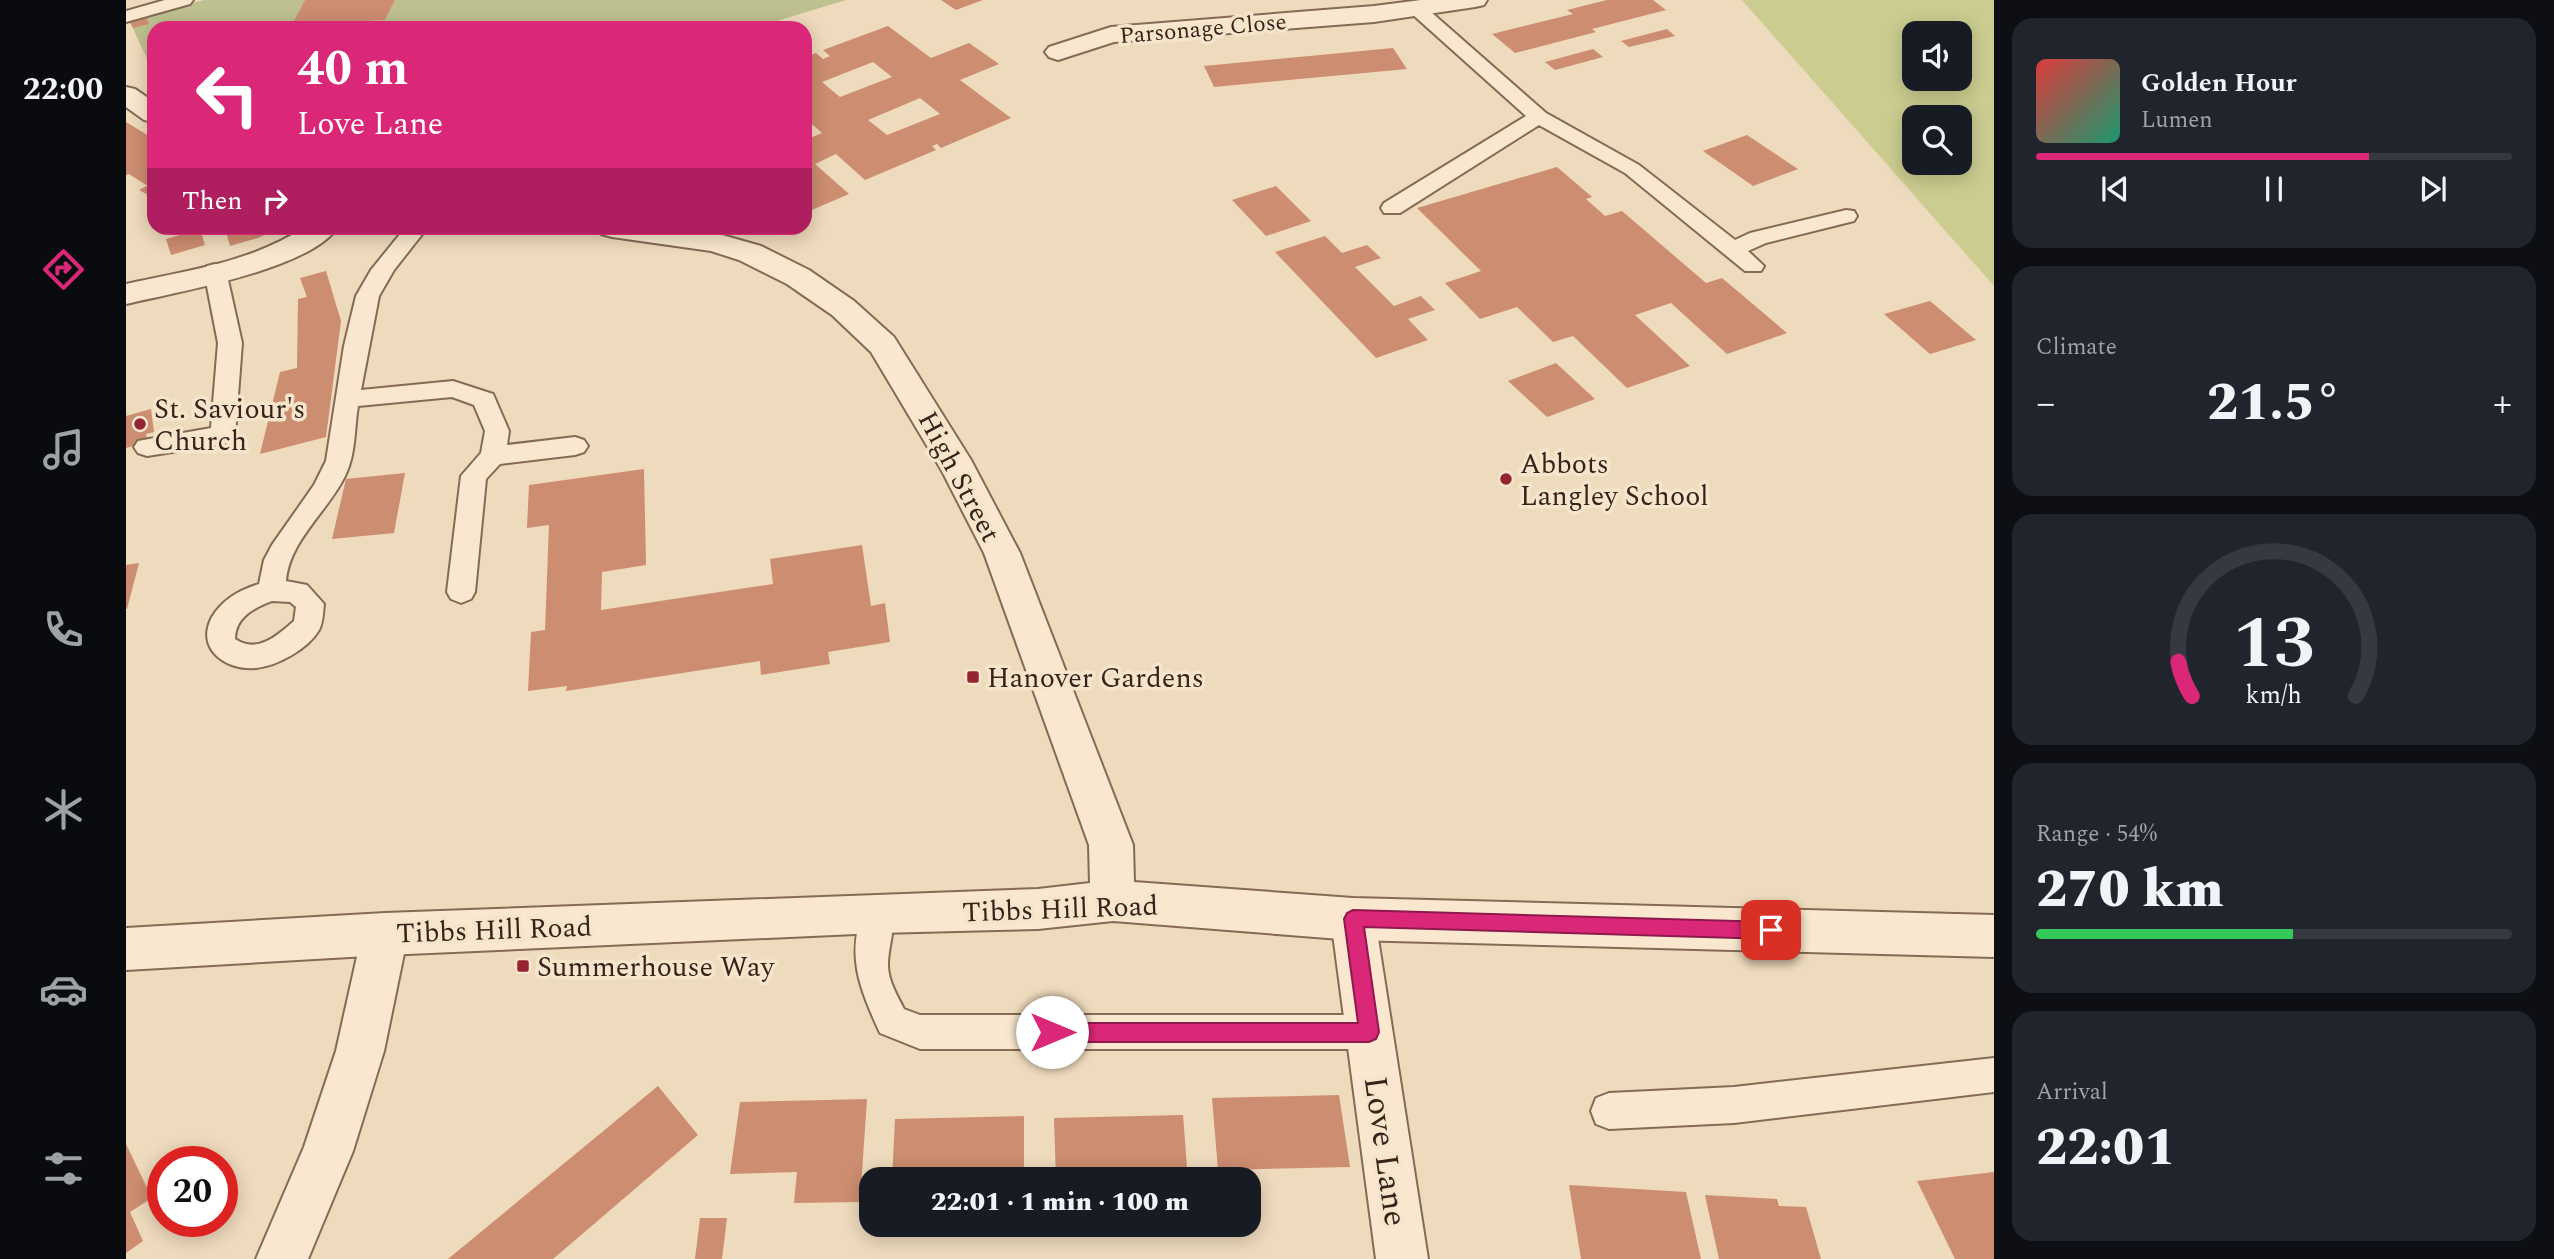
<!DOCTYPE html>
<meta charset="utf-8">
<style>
body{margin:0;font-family:Spectral,serif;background:#20242c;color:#f1f3f6;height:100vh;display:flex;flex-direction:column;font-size:26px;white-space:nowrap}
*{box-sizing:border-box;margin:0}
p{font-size:23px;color:#9ea1a6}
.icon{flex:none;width:38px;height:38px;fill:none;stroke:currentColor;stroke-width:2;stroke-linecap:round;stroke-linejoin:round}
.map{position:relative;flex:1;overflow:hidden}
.sheet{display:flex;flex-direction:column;gap:18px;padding:18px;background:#0d0f14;width:560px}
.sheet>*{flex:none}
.top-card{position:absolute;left:21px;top:21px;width:665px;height:214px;border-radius:21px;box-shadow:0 4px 18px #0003;background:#db2777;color:#fff;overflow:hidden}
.fabs{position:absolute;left:1776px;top:21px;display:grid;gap:14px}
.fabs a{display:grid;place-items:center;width:70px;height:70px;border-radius:14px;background:#171b24;box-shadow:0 4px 18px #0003;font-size:35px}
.speed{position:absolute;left:21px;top:1146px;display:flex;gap:14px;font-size:35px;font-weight:700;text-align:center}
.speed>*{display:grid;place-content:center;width:91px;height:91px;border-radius:50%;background:#171b24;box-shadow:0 4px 18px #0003;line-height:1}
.speed .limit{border:10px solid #d22;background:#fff;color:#111}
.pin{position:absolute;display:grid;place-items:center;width:60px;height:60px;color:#fff;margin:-30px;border-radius:14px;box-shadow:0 4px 10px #0006}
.me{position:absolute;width:77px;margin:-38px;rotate:90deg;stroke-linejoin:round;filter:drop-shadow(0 0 5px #0008)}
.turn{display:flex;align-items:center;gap:24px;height:147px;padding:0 35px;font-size:32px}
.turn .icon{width:91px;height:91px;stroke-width:2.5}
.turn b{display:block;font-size:49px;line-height:60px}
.then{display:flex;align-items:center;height:66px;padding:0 35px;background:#0003;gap:14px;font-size:26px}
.big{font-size:52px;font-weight:800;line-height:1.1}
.sheet .widget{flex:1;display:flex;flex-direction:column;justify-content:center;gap:10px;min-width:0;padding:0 24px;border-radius:21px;background:#20242c}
.sheet .dial{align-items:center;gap:0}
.dial svg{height:182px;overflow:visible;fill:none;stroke:#363941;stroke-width:7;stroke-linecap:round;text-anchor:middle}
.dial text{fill:#f1f3f6;stroke:none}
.song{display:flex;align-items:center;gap:21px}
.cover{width:84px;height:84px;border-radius:10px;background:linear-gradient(135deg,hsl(0 70% 55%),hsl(160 70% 35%))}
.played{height:7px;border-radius:4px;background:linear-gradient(90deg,#db2777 70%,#363941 70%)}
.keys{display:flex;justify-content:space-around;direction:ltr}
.heat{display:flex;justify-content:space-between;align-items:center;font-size:38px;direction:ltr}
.charge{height:10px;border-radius:5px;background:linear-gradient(90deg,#34c759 54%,#363941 0)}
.trip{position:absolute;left:733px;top:1167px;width:402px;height:70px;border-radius:21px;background:#171b24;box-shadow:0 4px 18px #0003;font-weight:800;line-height:70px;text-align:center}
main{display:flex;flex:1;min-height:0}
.dock{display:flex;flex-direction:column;width:126px;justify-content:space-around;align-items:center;background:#090b0e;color:#9ea1a6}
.dock .icon{width:49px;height:49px}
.dock .active{color:#db2777}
.dock b{font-size:32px;color:#f1f3f6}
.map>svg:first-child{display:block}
.green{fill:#cbcc90;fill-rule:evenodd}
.cemetery{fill:#bfc090}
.building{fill:#cd8d70;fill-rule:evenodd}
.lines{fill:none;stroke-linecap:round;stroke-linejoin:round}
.service-casing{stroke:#856a55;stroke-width:4}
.minor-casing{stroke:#856a55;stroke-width:4}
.tertiary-casing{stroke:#856a55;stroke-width:4}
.service{fill:#f9e8cf;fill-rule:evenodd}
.minor{fill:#f9e8cf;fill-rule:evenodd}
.tertiary{fill:#f9e8cf;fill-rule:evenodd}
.route{fill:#db2777;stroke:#8e194d;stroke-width:2}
.poi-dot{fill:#952432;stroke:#f6e5cb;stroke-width:2.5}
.labels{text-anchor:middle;stroke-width:7;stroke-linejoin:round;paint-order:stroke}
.far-street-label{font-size:23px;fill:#34241b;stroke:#f6e5cb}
.poi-label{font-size:28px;fill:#34241b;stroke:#f6e5cb;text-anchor:start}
.street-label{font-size:28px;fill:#34241b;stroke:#f6e5cb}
.near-street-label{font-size:33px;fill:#34241b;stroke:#f6e5cb}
</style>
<main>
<nav class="dock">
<b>22:00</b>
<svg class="icon active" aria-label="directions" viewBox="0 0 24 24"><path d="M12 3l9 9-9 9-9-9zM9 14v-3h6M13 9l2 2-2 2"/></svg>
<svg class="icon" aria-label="music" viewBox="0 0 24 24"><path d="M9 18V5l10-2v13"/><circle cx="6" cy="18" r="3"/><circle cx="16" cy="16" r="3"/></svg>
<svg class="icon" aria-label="phone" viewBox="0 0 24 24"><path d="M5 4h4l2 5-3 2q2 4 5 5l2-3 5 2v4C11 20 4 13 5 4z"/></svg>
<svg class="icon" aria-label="climate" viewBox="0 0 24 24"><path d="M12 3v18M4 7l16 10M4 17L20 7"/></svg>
<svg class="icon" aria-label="car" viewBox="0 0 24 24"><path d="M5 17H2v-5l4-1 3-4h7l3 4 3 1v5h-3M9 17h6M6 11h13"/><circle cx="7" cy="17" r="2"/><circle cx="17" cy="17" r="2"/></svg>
<svg class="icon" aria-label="filters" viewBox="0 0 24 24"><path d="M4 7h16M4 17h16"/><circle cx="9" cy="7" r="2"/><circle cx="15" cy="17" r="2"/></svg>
</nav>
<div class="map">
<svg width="1868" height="1259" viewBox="0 0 1868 1259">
<rect width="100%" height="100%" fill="#eedabc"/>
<path class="green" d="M1616 0H1868V286ZM1788 33H1834V79H1788ZM1788 117H1834V163H1788Z"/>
<path class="cemetery" d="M78 0H179L164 28H28V74L3 20Z
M269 0H720L628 28H237L241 21 259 20Z"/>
<path class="building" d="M179 0H269L259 20 241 21 237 28H164Z
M815 0H857L830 10Z
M1481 0H1527L1540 10 1466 29 1470 32 1389 53 1366 34 1447 14 1441 10Z
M19 15 23 24 7 28 3 20Z
M762 26 805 58 843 43 873 64 834 80 885 118 815 148 811 144 806 146 810 150 739 180 710 154 689 164 723 194 679 213V140L696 133 679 118V57L690 53 697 59 704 56 697 50ZM747 62 766 77 714 97 696 82ZM794 98 814 114 761 135 742 120Z
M1541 29 1549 36 1503 47 1495 41Z
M1267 48 1281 69 1088 87 1078 66Z
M1467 49 1477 57 1429 70 1419 62Z
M0 122 28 139V180L20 185 3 174 0 175Z
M1621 135 1672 169 1627 186 1577 151Z
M1431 167 1466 197 1460 199 1479 216 1496 211 1580 283 1596 278 1661 333 1601 354 1545 303 1509 315 1564 366 1501 388 1447 336 1427 342 1391 307 1354 319 1319 283 1355 271 1291 208Z
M28 182V194L24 196 13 190Z
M1150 186 1185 221 1140 236 1106 200Z
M99 228H153L132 238 104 246Z
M74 229 79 245 45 255 40 239Z
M1199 236 1216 253 1241 245 1255 258 1229 267 1268 306 1295 296 1309 310 1282 319 1302 340 1250 358 1149 252Z
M200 271 215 321 200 437 134 454 154 372 171 368 172 299 181 297 174 278Z
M1804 301 1850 340 1804 354 1758 314Z
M1430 363 1469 399 1421 417 1382 381Z
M25 409 28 432 20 434 22 441 0 448V416Z
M518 469 520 565 476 572 475 610 647 584 644 559 736 545 745 606 759 603 764 642 702 652 704 664 635 675 634 661 440 691 441 686 402 691 405 632 419 630 423 525 401 528 403 485Z
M279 473 268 533 206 539 220 479Z
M13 563 1 609H0V565Z
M532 1086 572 1135 427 1259H322Z
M1213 1095 1224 1167 1092 1170 1086 1098Z
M741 1099 734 1202 668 1203 671 1172 604 1174 614 1102Z
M1057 1115 1062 1180H930L928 1118Z
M898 1116V1180H766L769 1119Z
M0 1144 26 1198 4 1212 17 1241 0 1253Z
M1868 1172V1259H1829L1791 1181Z
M1443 1185 1560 1192 1575 1259H1455Z
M1579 1195 1651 1199 1653 1206 1680 1207 1695 1259H1593Z
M574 1218H601L596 1259H569Z"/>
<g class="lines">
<defs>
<path id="service" d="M39 0H67L64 4 0 22V11Z
M1291 4 1297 5 1420 113 1513 165 1609 240 1624 233 1720 210 1728 211 1731 216 1728 221 1640 243 1622 251 1638 266 1635 271H1619L1499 173 1413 125 1274 213H1258L1255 208 1258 203 1400 116 1285 13 1282 9Z
M279 228H301L268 270 253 296 235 390 327 381 367 394 383 431 381 445 449 437 458 440 462 446 458 452 449 455 374 464 360 479 349 592 345 599 335 603 325 599 321 592 335 476 355 453 359 431 348 405 326 397 232 406C228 430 230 454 219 476 202 511 163 541 160 581L181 585 198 604C197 612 197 623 193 630 182 649 151 666 130 668 100 671 69 649 86 617 97 599 113 590 133 584L138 560 146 545 188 485 200 461 218 346 230 296 245 270ZM146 601 164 602 170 607 168 621C151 636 131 654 109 639 109 617 128 608 146 601Z
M89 264 97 266 100 271 116 343 109 435 106 441 97 444 21 456 12 453 8 447 12 441 85 428 92 343 78 271 81 266Z
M752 898 763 902C772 922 763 942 762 962 761 979 771 995 778 1009L794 1015H1243L1255 1020 1260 1032 1255 1044 1243 1049H794L754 1033C733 987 718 952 741 902Z
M1868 1058V1092L1608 1123 1483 1129 1470 1124 1465 1111 1470 1098 1483 1093 1608 1087Z"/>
<path id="minor" d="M1295 0H1361L1358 5 1349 7 1248 22 988 42 932 60 923 57 919 52 923 47 985 27 1248 6Z
M177 228H211C182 270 50 292 0 304V284C59 271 126 262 177 228Z
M1227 898 1243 904 1249 919 1302 1259H1250L1205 919 1211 904Z
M259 913 275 919 282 934 258 1051 227 1151 182 1259H130L178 1147 210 1051 236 934 243 919Z"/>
<path id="tertiary" d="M0 87 9 89 28 102V122L18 120 0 107Z
M471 228H550L589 233 635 246 683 270 728 301 768 337 845 460 894 553 1007 845 1008 882 1227 898 1868 915V957L1227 940 987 921 912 929 752 933 259 955 0 970V928L259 913 912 889 964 883 963 845 858 553 816 471 745 352 706 315 661 284 613 260 585 251 486 237 475 234Z"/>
</defs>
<use href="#service" class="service-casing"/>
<use href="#minor" class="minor-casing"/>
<use href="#tertiary" class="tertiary-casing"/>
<use href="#service" class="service"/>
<use href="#minor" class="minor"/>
<use href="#tertiary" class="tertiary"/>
</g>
<path class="route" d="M1227 910 1645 922 1652 924 1654 930 1652 936 1645 939 1238 927 1253 1032 1250 1039 1243 1042H926L919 1039 916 1032 919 1025 926 1023H1232L1218 919 1221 913Z"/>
<g class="poi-dot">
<circle cx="14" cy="424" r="7"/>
<circle cx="1380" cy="479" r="7"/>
<rect x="840" y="670" width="14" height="14" rx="3.5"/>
<rect x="390" y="959" width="14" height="14" rx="3.5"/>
</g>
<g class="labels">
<g class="far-street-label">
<text transform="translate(1077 28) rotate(-5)" y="8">Parsonage Close</text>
</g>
<g class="poi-label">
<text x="28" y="418">St. Saviour's<tspan x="28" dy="32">Church</tspan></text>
<text x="1394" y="473">Abbots<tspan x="1394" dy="32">Langley School</tspan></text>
<text x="861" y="687">Hanover Gardens</text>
<text x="411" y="976">Summerhouse Way</text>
</g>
<g class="street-label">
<text transform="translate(834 476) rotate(62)" y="10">High Street</text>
<text transform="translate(934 908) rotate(-2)" y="10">Tibbs Hill Road</text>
<text transform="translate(368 929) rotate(-2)" y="10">Tibbs Hill Road</text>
</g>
<g class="near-street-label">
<text transform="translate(1261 1151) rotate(82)" y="12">Love Lane</text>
</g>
</g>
</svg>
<div class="fabs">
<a><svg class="icon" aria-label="sound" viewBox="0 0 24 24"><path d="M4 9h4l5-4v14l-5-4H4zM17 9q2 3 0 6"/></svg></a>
<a><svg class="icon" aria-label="search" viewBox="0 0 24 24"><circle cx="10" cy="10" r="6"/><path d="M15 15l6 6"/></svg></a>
</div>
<div class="speed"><div class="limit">20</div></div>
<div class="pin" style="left:1645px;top:930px;background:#d93025"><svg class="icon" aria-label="arrive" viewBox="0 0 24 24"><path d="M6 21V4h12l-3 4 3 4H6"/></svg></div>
<svg class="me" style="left:926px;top:1032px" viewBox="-20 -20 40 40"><circle r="19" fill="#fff"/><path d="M0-13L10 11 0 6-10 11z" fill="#db2777"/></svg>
<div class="trip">22:01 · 1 min · 100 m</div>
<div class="top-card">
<div class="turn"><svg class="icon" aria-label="left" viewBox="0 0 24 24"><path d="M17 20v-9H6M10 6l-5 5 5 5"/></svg><div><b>40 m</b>Love Lane</div></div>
<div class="then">Then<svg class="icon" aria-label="right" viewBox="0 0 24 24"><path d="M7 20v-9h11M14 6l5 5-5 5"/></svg></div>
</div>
</div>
<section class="sheet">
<div class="widget">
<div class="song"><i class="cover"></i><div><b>Golden Hour</b><p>Lumen</p></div></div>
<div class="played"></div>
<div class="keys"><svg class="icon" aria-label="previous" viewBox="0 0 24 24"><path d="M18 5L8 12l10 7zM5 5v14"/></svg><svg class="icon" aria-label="pause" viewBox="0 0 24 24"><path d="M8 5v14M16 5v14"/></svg><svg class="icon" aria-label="next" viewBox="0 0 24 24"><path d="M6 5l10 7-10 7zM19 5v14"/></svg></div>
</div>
<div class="widget"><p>Climate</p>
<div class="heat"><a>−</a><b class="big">21.5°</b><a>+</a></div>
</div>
<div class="widget dial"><svg viewBox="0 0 100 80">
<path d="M14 69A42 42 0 1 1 86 69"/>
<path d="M14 69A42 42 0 0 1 8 54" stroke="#db2777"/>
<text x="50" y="56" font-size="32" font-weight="700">13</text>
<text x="50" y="72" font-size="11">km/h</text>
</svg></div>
<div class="widget"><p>Range · 54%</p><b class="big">270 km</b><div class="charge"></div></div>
<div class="widget"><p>Arrival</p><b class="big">22:01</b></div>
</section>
</main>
